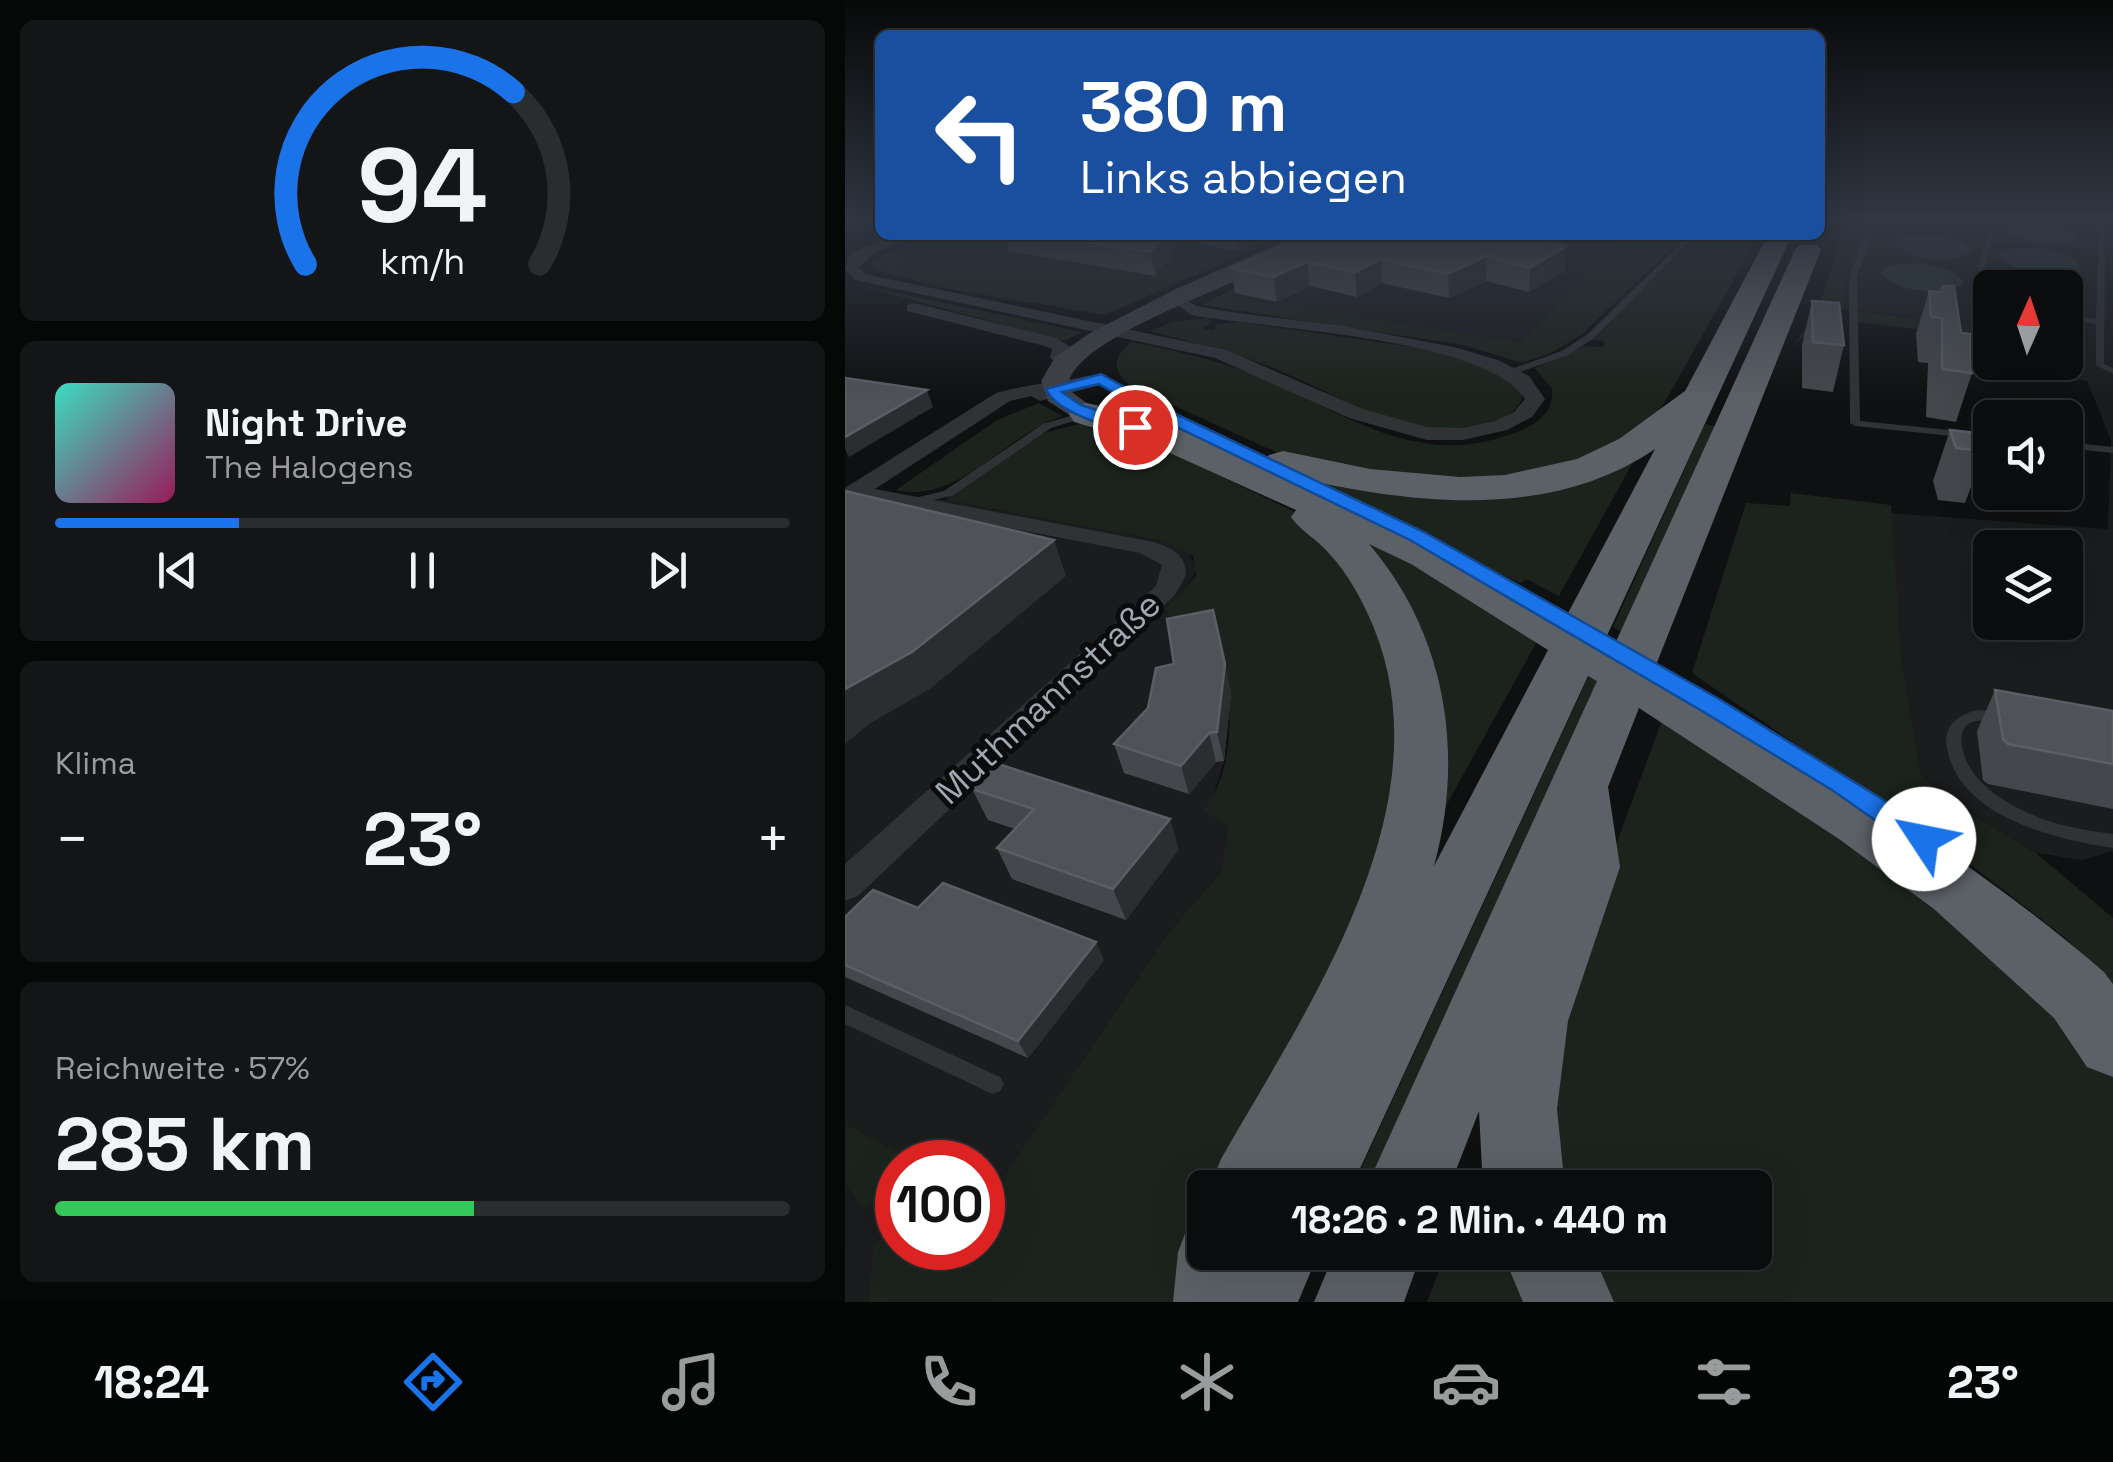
<!DOCTYPE html>
<html lang="de">
<meta charset="utf-8">
<style>
body{margin:0;font-family:"Space Grotesk",sans-serif;background:#141516;color:#f1f3f6;height:100vh;display:flex;flex-direction:column;font-size:38px;white-space:nowrap}
*{box-sizing:border-box;margin:0}
p{font-size:32px;color:#9a9b9d}
.icon{flex:none;width:55px;height:55px;fill:none;stroke:currentColor;stroke-width:2;stroke-linecap:round;stroke-linejoin:round}
.map{position:relative;flex:1;overflow:hidden}
.sheet{display:flex;flex-direction:column;gap:20px;padding:20px;background:#060707;width:845px}
.sheet>*{flex:none}
.guide{position:absolute;left:30px;top:30px;width:950px;height:210px;border-radius:15px;box-shadow:0 10px 40px #0002,0 0 0 2px #2b2c2e;background:#1a4fa0;color:#fff;overflow:hidden}
.needle{width:65px;rotate:3deg}
.tools{position:absolute;left:1128px;top:270px;display:grid;gap:20px}
.tools a{display:grid;place-items:center;width:110px;height:110px;border-radius:15px;background:#0b0c0d;box-shadow:0 10px 40px #0002,0 0 0 2px #2b2c2e;font-size:50px}
.speed{position:absolute;left:30px;top:1140px;display:flex;gap:20px;font-size:50px;font-weight:700;text-align:center}
.speed>*{display:grid;place-content:center;width:130px;height:130px;border-radius:50%;background:#0b0c0d;box-shadow:0 10px 40px #0002,0 0 0 2px #2b2c2e;line-height:1}
.speed .limit{border:15px solid #d22;background:#fff;color:#111}
.pin{position:absolute;display:grid;place-items:center;width:85px;height:85px;color:#fff;margin:-42px;border:5px solid #fff;border-radius:50%;box-shadow:0 2px 10px #0007}
.me{position:absolute;width:110px;margin:-55px;rotate:304deg;stroke-linejoin:round;filter:drop-shadow(0 0 8px #0008)}
.turn{display:flex;align-items:center;gap:35px;height:210px;padding:0 40px;font-size:45px}
.turn .icon{width:130px;height:130px;stroke-width:2.5}
.turn b{display:block;font-size:70px;line-height:85px}
.big{font-size:75px;font-weight:700;line-height:1.1}
.sheet .card{flex:1;display:flex;flex-direction:column;justify-content:center;gap:15px;min-width:0;padding:0 35px;border-radius:15px;background:#141516}
.sheet .dial{align-items:center;gap:0}
.dial svg{height:260px;overflow:visible;fill:none;stroke:#2b2c2e;stroke-width:7;stroke-linecap:round;text-anchor:middle}
.dial text{fill:#f1f3f6;stroke:none}
.song{display:flex;align-items:center;gap:30px}
.cover{width:120px;height:120px;border-radius:15px;background:linear-gradient(135deg,hsl(170 70% 55%),hsl(330 70% 35%))}
.played{height:10px;border-radius:5px;background:linear-gradient(90deg,#1a73e8 25%,#2b2c2e 25%)}
.keys{display:flex;justify-content:space-around;direction:ltr}
.heat{display:flex;justify-content:space-between;align-items:center;font-size:55px;direction:ltr}
.charge{height:15px;border-radius:8px;background:linear-gradient(90deg,#34c759 57%,#2b2c2e 0)}
.trip{position:absolute;left:342px;top:1170px;width:585px;height:100px;border-radius:15px;background:#0b0c0d;box-shadow:0 10px 40px #0002,0 0 0 2px #2b2c2e;font-weight:700;line-height:100px;text-align:center}
.menu{display:flex;height:160px;justify-content:space-around;align-items:center;background:#040505;color:#9a9b9d}
.menu .icon{width:70px;height:70px}
.menu .active{color:#1a73e8}
.menu b{font-size:45px;color:#f1f3f6}
main{display:flex;flex:1;min-height:0}
.map>svg:first-child{display:block}
.built{fill:#1b1c1e;fill-rule:evenodd}
.green{fill:#1c231c}
.water{fill:#293439}
.lines{fill:none;stroke-linecap:round;stroke-linejoin:round}
.lane{fill:#303236;fill-rule:evenodd}
.street{fill:#303236;fill-rule:evenodd}
.secondary{fill:#3e4146;fill-rule:evenodd}
.highway{fill:#5c6167;fill-rule:evenodd}
.wall{fill:#45474c}
.shaded-wall{fill:#2b2d30}
.building{fill:#4f5257;stroke:#5b5f65;stroke-width:2.5}
.route{fill:#1a73e8;stroke:#114b97;stroke-width:2.5}
.labels{text-anchor:middle;stroke-width:10;stroke-linejoin:round;paint-order:stroke}
.street-label{font-size:35px;fill:#a0a8b2;stroke:#0a0b0c}
</style>
<main>
<section class="sheet">
<div class="card dial"><svg viewBox="0 0 100 80">
<path d="M14 69A42 42 0 1 1 86 69"/>
<path d="M14 69A42 42 0 0 1 78 16" stroke="#1a73e8"/>
<text x="50" y="56" font-size="32" font-weight="700">94</text>
<text x="50" y="72" font-size="11">km/h</text>
</svg></div>
<div class="card">
<div class="song"><i class="cover"></i><div><b>Night Drive</b><p>The Halogens</p></div></div>
<div class="played"></div>
<div class="keys"><svg class="icon" aria-label="previous" viewBox="0 0 24 24"><path d="M18 5L8 12l10 7zM5 5v14"/></svg><svg class="icon" aria-label="pause" viewBox="0 0 24 24"><path d="M8 5v14M16 5v14"/></svg><svg class="icon" aria-label="next" viewBox="0 0 24 24"><path d="M6 5l10 7-10 7zM19 5v14"/></svg></div>
</div>
<div class="card"><p>Klima</p>
<div class="heat"><a>−</a><b class="big">23°</b><a>+</a></div>
</div>
<div class="card"><p>Reichweite · 57%</p><b class="big">285 km</b><div class="charge"></div></div>
</section>
<div class="map">
<svg width="1268" height="1302" viewBox="0 0 1268 1302">
<rect width="100%" height="100%" fill="#0f1011"/>
<path class="built" d="M1024 219H1268V851L1237 860 1191 853 1102 799 1076 775 1056 656 1043 513 1263 529 1266 440 1242 381 1135 366 1145 344V362H1220V288H1145V327L983 307 1010 230 1021 228ZM1145 548H1220V622H1145Z
M512 235H779L675 342 380 297Z
M16 495 100 500 312 540 341 550 353 569 326 610 386 693 379 761 367 800 383 825 376 872 324 932 155 1182 138 1190V1162H72L0 1124V506Z
M0 1183 17 1210 44 1192 52 1212V1228L28 1245 23 1302H0Z"/>
<path class="green" d="M1003 219H1024L1003 273 999 275V309L984 308 983 316 948 346 972 312Z
M89 235H440L260 315 93 287 28 269 27 261 34 256Z
M779 235H841L736 335 706 353 677 363 618 345 357 305 392 287 399 288 382 297 675 342Z
M854 235H914L813 414 798 429 721 468 584 484 433 453 288 387C267 373 266 358 286 342 326 350 366 358 404 373 496 409 573 476 679 429 696 421 709 409 707 389L690 368 738 346 759 347 760 341 745 340Z
M12 285H14L237 332 219 341Z
M1011 311 1145 327V338L1011 322Z
M364 318 366 323 358 329 369 330 372 324 393 322 574 348 643 366 677 392V399C670 414 656 420 640 424 559 447 485 387 412 362 375 349 337 339 304 331L327 322Z
M194 403 218 416C160 434 114 505 51 490L152 420Z
M238 423 292 436 450 512 471 528 546 637 560 816 390 1187 360 1188V1243L328 1302H23L28 1244 52 1228V1248H138V1190L155 1182 324 932 376 872 383 826 358 811C395 764 386 692 374 638L318 619 325 611 320 609 351 576 348 556 312 540 100 500 196 434Z
M860 424 870 426 779 634 768 627Z
M792 455 714 596 681 579 675 583 471 485 473 480 551 493Z
M946 493 1046 505 1056 656 1076 775 1102 799 1191 853 1268 918V984L1218 936 1117 858 847 673 901 503 945 506Z
M494 528 563 556 695 636 590 826 586 789Z
M747 669 760 676 525 1187 507 1188Z
M820 712 1085 887 1268 1076V1302H746L722 1253 910 1252V1188H701L709 1013Z
M0 1124 72 1162H52V1212L43 1193 17 1210 0 1183Z
M601 1252 678 1253 700 1302H582Z"/>
<path class="water" d="M1171 222 1213 225 1235 236C1217 251 1175 243 1158 229Z
M1087 235 1116 241 1127 251C1108 266 1065 260 1049 243L1057 236Z
M1167 248C1189 247 1224 247 1235 267 1212 279 1172 273 1152 257L1155 251Z
M1076 263 1107 271 1119 282C1100 298 1052 292 1035 273L1044 265Z"/>
<g class="lines">
<path class="lane" d="M1026 219H1032L1012 277 1015 421 1145 434V440L1010 426 1005 423 1004 277Z
M1146 219H1152L1132 300 1145 303V307L1124 302Z
M1254 219H1260L1259 364 1268 368V374L1251 365V324L1220 319V315L1251 319Z
M68 235 116 240 129 235H138L117 244Z
M844 235H851L749 338 723 355 672 373H666V369L717 351 743 334Z
M242 411 245 412V416L206 428 107 496 65 505 59 502 61 500 99 491 198 424Z
M1220 442 1268 447V453L1220 448Z
M1132 710 1159 712 1161 716 1159 720C1148 722 1131 717 1122 725 1116 730 1116 739 1117 746 1122 778 1152 798 1179 811 1207 825 1237 830 1268 834V848C1210 839 1114 817 1102 748 1098 725 1112 716 1132 710Z
M0 1005 155 1077 159 1084 155 1091 148 1094 141 1091 0 1024Z"/>
<path class="street" d="M50 235H69L28 254 14 267 20 274 381 350 518 409 582 427 618 428 650 421 669 412 680 399C641 337 421 329 346 315L330 303 338 298 351 306 378 311 498 326 609 347 653 360 684 376 700 399 687 417 662 430 618 440H582L504 418 370 358 10 280 0 269 5 253Z
M68 303 212 338 225 347 223 357 228 363 219 368 205 358 207 349 200 346 62 311V305Z
M256 373 262 375V383L195 401 186 396 165 401 30 489 309 542C328 549 341 554 341 575L330 595 13 896 0 901V864L311 586 317 565 295 553 14 499 0 500V488L151 393C186 383 221 382 256 373Z"/>
<path class="secondary" d="M453 235H479C441 273 221 332 223 389L256 414 252 420H232L203 401 196 381 210 357 245 333 331 289Z"/>
<path class="highway" d="M923 235H947L760 640 769 646 950 250 954 245H972L976 250 809 670C969 765 1117 850 1259 972L1268 984V1077L1242 1067 1209 1018 1089 909 994 839 794 708 763 787 775 867 723 1021 712 1109 720 1188H638L634 1111 604 1188H521L752 681 743 676 506 1188H364L376 1159C465 1002 611 796 521 610 510 587 497 566 479 548 468 537 455 530 446 517L451 510 305 444 229 422 224 414 229 406 242 403 255 406 331 428 422 467 419 463 424 455 438 451 525 469 615 477 660 475 732 459 774 439 840 391ZM810 449 721 617 598 546 440 475C560 503 701 523 810 449ZM524 544 566 564 703 650 589 866C620 753 601 634 524 544Z
M360 1215V1252H474L453 1302H328L333 1252 345 1221Z
M490 1252H577L559 1302H469Z
M657 1252H747L769 1302H678Z"/>
</g>
<path class="wall" d="M159 235H429L392 251 332 239 326 262 319 264 311 276 164 251Z
M461 235H700L699 242 720 270 684 292 641 281 604 298 537 283 512 297 465 286 432 302 390 293 386 268Z
M1097 286 1116 333 1127 373 1111 422 1081 417 1083 363 1073 362 1071 334 1084 291 1095 292Z
M967 301 999 345 988 392 957 388V345Z
M1105 430 1139 451 1120 503 1093 500 1088 481Z
M1145 437V492H1185L1184 496 1137 494 1131 475Z
M368 610 386 693 379 761 371 762 344 794 279 773 269 744 303 708 329 664Z
M1150 690 1268 711V809L1143 784 1138 780 1132 731Z
M127 789 334 849 281 920 167 879 152 848 170 829 143 820Z
M0 917 259 960 183 1058 0 977Z"/>
<path class="shaded-wall" d="M322 235H331L332 239 326 262 319 264 311 276 305 252 314 241Z
M389 235H429L392 251Z
M678 235H700L699 246 674 237Z
M721 246 720 270 684 292 685 268Z
M641 256V281L604 298 603 274Z
M536 259 537 283 512 297 510 272Z
M462 262 465 286 432 302 428 277Z
M82 390 88 407 4 457 0 449V437Z
M209 540 221 576 85 689 24 724 0 744V689Z
M380 664 386 693 379 761 372 732Z
M364 733 371 762 344 794 336 766Z
M325 819 334 849 281 920 268 889Z
M251 942 259 960 183 1058 173 1041Z"/>
<path class="building" d="M199 235H322L321 239 314 241 305 252Z
M461 235H678L674 237 721 246 685 268 641 256 603 274 536 259 510 272 462 262 428 277 386 268Z
M1097 286H1109L1116 333 1125 334 1127 373 1097 369V318L1086 317 1084 291 1097 292Z
M967 301 994 303 999 345 968 342Z
M0 378 82 390 0 437Z
M1105 430 1131 433 1139 451 1111 448Z
M0 491 209 540 67 652 0 689Z
M368 610 380 664 372 732 364 733 336 766 269 744 303 708 311 668 329 664 322 619Z
M1150 690 1268 711V764L1163 744 1158 739Z
M153 764 325 819 268 889 152 848 189 809 127 789Z
M98 883 251 942 173 1041 0 965V917L28 890 73 908Z"/>
<linearGradient id="sky" x2="0" y2="1"><stop stop-color="#080909"/><stop offset="0.55" stop-color="#313743"/><stop offset="1" stop-color="#313743" stop-opacity="0"/></linearGradient>
<rect width="1268" height="401" fill="url(#sky)"/>
<path class="route" d="M256 374 316 407 579 532 874 699 1089 831 1093 839 1089 847 1079 850 1069 847 987 790 857 711 565 540 305 414 254 384 217 392 236 405 296 424V431C273 433 210 412 201 389Z"/>
<g class="labels">
<g class="street-label">
<text transform="translate(203 698) rotate(-43)" y="12">Muthmannstraße</text>
</g>
</g>
</svg>
<div class="tools">
<a><svg class="needle" viewBox="-14 -14 28 28"><path d="M0-13l5 13h-10z" fill="#e53935"/><path d="M0 13l5-13h-10z" fill="#9a9b9d"/></svg></a>
<a><svg class="icon" aria-label="sound" viewBox="0 0 24 24"><path d="M4 9h4l5-4v14l-5-4H4zM17 9q2 3 0 6"/></svg></a>
<a><svg class="icon" aria-label="layers" viewBox="0 0 24 24"><path d="M12 4l9 5-9 5-9-5zM3 14l9 5 9-5"/></svg></a>
</div>
<div class="speed"><div class="limit">100</div></div>
<div class="pin" style="left:290px;top:427px;background:#d93025"><svg class="icon" aria-label="arrive" viewBox="0 0 24 24"><path d="M6 21V4h12l-3 4 3 4H6"/></svg></div>
<svg class="me" style="left:1079px;top:839px" viewBox="-20 -20 40 40"><circle r="19" fill="#fff"/><path d="M0-13L10 11 0 6-10 11z" fill="#1a73e8"/></svg>
<div class="trip">18:26 · 2 Min. · 440 m</div>
<div class="guide">
<div class="turn"><svg class="icon" aria-label="left" viewBox="0 0 24 24"><path d="M17 20v-9H6M10 6l-5 5 5 5"/></svg><div><b>380 m</b>Links abbiegen</div></div>
</div>
</div>
</main>
<nav class="menu">
<b>18:24</b>
<svg class="icon active" aria-label="directions" viewBox="0 0 24 24"><path d="M12 3l9 9-9 9-9-9zM9 14v-3h6M13 9l2 2-2 2"/></svg>
<svg class="icon" aria-label="music" viewBox="0 0 24 24"><path d="M9 18V5l10-2v13"/><circle cx="6" cy="18" r="3"/><circle cx="16" cy="16" r="3"/></svg>
<svg class="icon" aria-label="phone" viewBox="0 0 24 24"><path d="M5 4h4l2 5-3 2q2 4 5 5l2-3 5 2v4C11 20 4 13 5 4z"/></svg>
<svg class="icon" aria-label="climate" viewBox="0 0 24 24"><path d="M12 3v18M4 7l16 10M4 17L20 7"/></svg>
<svg class="icon" aria-label="car" viewBox="0 0 24 24"><path d="M5 17H2v-5l4-1 3-4h7l3 4 3 1v5h-3M9 17h6M6 11h13"/><circle cx="7" cy="17" r="2"/><circle cx="17" cy="17" r="2"/></svg>
<svg class="icon" aria-label="filters" viewBox="0 0 24 24"><path d="M4 7h16M4 17h16"/><circle cx="9" cy="7" r="2"/><circle cx="15" cy="17" r="2"/></svg>
<b>23°</b>
</nav>
